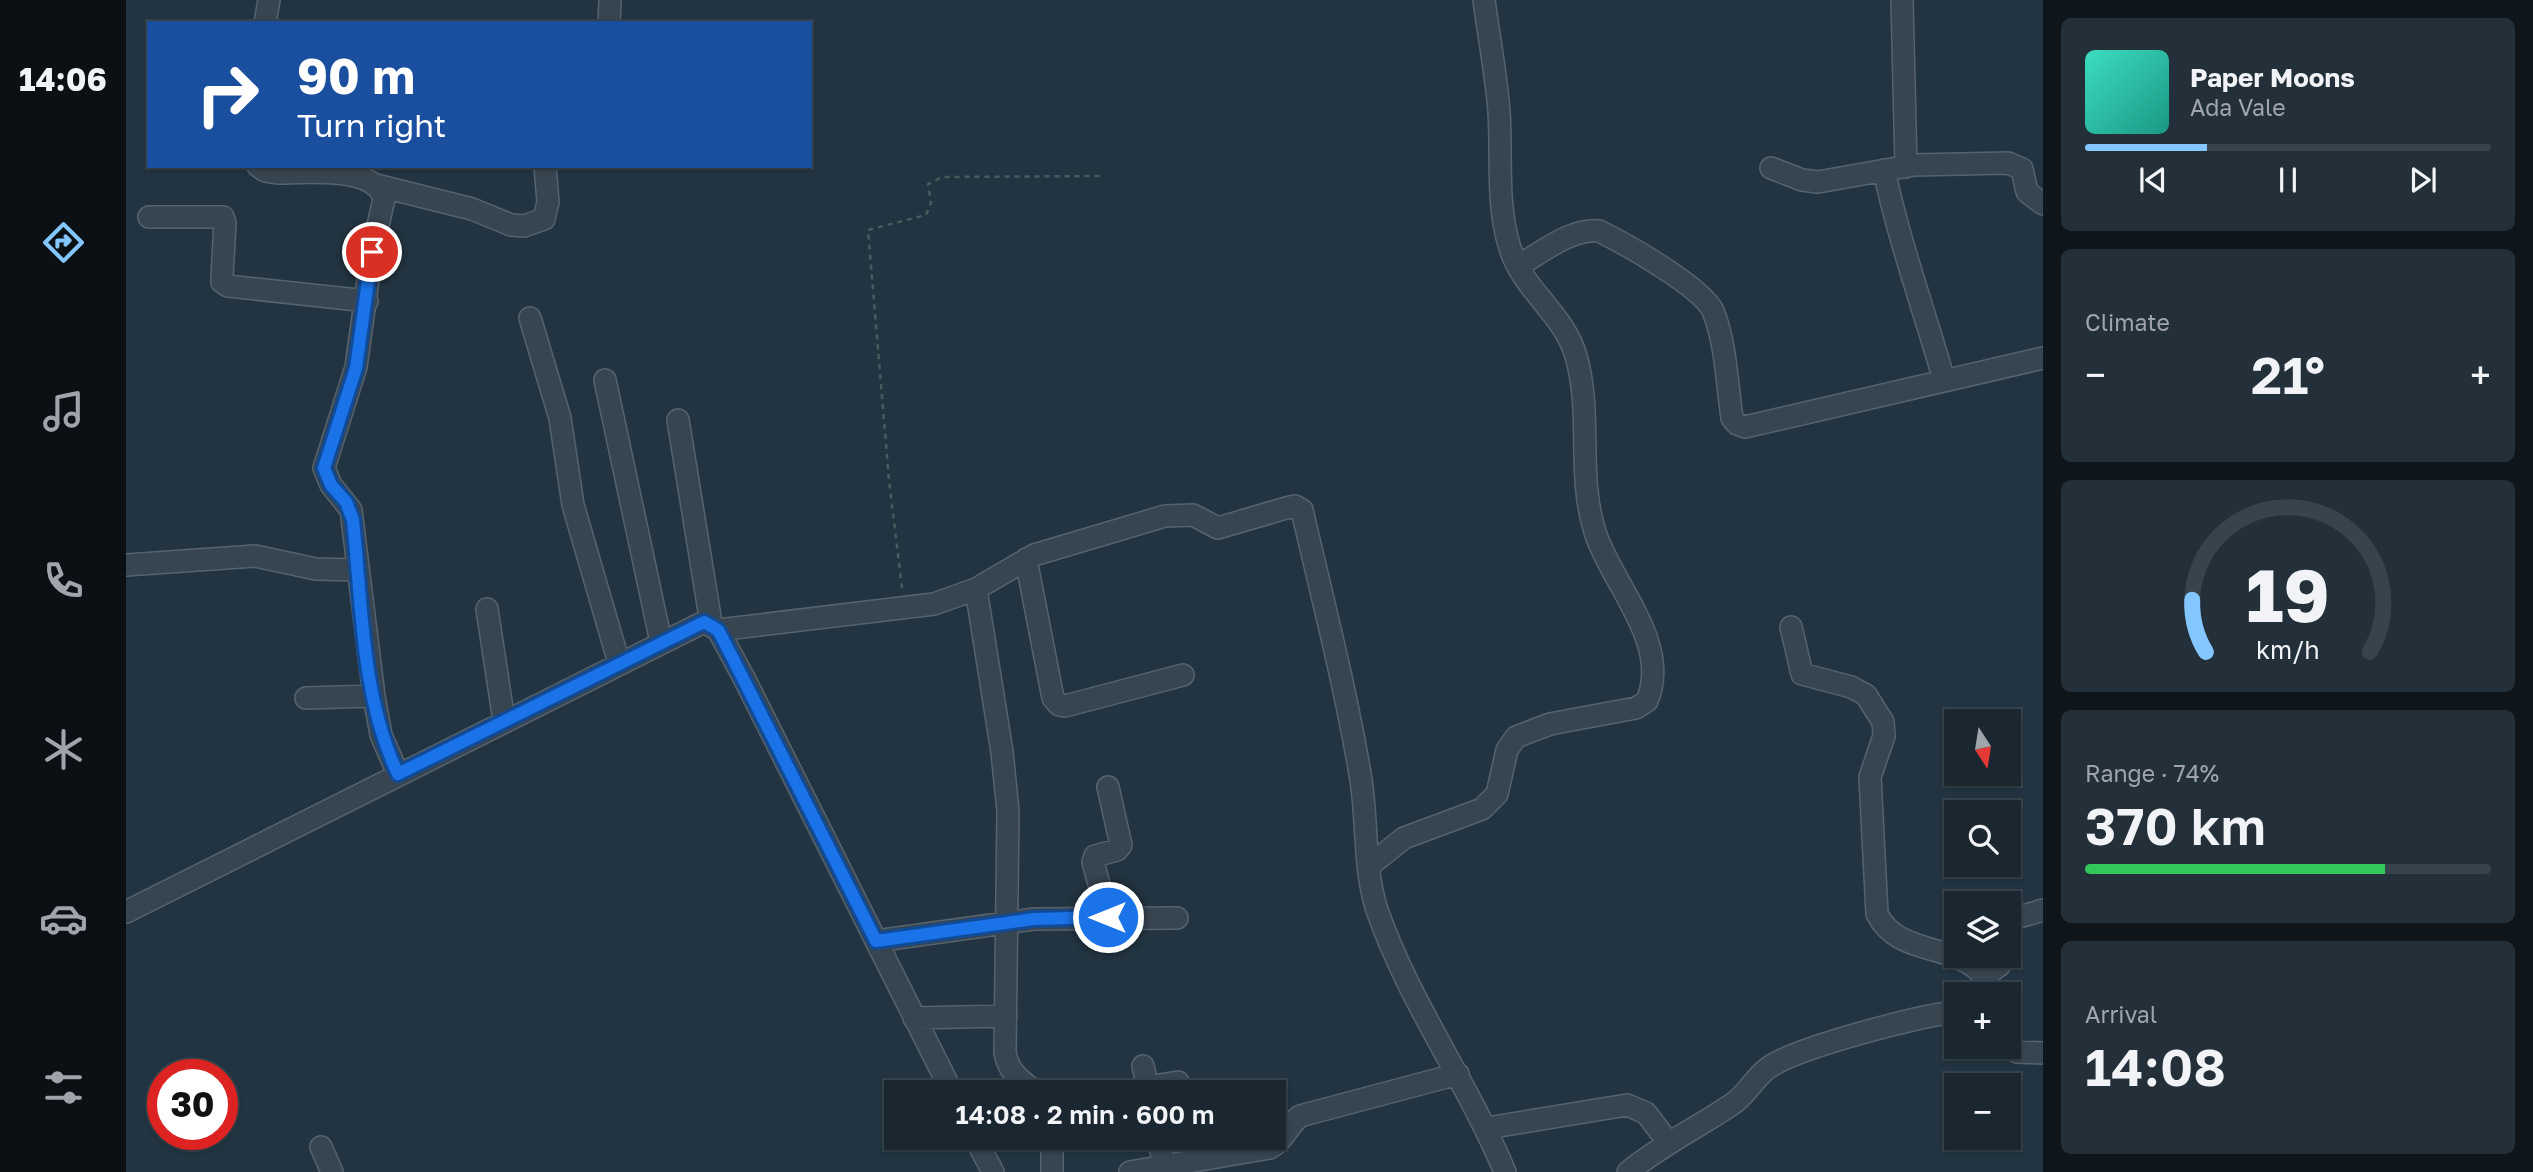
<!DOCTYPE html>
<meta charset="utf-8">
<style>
body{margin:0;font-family:"Golos Text",sans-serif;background:#232f39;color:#f1f3f6;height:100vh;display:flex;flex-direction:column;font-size:26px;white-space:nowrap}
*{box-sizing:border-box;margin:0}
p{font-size:23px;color:#9fa5ab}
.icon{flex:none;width:38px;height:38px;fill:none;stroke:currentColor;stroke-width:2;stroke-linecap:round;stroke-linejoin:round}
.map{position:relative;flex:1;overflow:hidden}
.side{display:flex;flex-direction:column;gap:18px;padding:18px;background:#0e151b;width:490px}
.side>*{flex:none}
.guide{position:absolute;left:21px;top:21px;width:665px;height:147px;border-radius:0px;box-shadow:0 2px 5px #0004,0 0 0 2px #38444d;background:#1a4fa0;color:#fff;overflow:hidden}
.needle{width:46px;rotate:168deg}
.fabs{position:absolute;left:1818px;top:709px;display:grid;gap:14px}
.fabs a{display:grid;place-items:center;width:77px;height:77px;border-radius:0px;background:#1a2731;box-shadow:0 2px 5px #0004,0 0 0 2px #38444d;font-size:35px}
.speed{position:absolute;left:21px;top:1059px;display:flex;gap:14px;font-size:35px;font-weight:700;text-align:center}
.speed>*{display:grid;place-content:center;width:91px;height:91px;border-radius:50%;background:#1a2731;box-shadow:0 2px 5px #0004,0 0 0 2px #38444d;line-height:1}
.speed .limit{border:10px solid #d22;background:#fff;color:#111}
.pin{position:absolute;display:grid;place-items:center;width:60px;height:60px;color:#fff;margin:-30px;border:4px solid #fff;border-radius:50%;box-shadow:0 2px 7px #0007}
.me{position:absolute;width:77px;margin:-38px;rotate:270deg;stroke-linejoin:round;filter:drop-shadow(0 0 5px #0008)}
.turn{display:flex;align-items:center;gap:24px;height:147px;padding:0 35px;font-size:32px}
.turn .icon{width:91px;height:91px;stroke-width:2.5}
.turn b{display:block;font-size:49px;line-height:60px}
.big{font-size:52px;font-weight:600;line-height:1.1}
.side .card{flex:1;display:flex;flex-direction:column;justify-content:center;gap:10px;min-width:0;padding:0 24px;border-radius:10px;background:#232f39}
.side .dial{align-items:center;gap:0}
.dial svg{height:182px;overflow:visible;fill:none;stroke:#38444d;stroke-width:7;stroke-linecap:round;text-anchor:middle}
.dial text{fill:#f1f3f6;stroke:none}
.song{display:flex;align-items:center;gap:21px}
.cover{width:84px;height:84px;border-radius:10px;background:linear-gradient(135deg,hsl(170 70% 55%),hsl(170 70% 35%))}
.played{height:7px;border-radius:4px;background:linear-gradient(90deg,#84c6ff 30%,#38444d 30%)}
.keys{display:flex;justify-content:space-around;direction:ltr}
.heat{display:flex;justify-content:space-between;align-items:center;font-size:38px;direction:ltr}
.charge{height:10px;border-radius:5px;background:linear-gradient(90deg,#34c759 74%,#38444d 0)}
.trip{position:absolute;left:758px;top:1080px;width:402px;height:70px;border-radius:0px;background:#1a2731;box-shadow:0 2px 5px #0004,0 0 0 2px #38444d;font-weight:600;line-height:70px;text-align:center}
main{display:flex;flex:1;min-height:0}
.dock{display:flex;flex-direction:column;width:126px;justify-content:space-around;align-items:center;background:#0a1014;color:#9fa5ab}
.dock .icon{width:49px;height:49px}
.dock .selected{color:#84c6ff}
.dock b{font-size:32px;color:#f1f3f6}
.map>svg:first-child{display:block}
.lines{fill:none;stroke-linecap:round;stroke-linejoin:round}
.minor-casing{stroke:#55636e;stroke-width:24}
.path{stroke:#425e5d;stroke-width:2.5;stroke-dasharray:5 5;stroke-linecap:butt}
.minor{stroke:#374551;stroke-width:21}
.route-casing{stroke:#114b97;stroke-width:18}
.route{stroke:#1a73e8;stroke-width:12}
</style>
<main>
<nav class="dock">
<b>14:06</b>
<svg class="icon selected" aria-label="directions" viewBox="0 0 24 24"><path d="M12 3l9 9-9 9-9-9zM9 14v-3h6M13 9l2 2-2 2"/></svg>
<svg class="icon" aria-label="music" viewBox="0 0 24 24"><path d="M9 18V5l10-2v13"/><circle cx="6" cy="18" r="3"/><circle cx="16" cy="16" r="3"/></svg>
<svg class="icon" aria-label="phone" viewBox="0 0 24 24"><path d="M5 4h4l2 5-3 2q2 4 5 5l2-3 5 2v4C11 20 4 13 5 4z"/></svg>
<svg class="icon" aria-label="climate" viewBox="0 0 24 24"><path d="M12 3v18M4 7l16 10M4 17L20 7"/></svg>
<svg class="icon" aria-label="car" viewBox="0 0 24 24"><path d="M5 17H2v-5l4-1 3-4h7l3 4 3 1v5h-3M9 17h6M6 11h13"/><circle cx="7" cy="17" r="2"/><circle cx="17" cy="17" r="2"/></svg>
<svg class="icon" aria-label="filters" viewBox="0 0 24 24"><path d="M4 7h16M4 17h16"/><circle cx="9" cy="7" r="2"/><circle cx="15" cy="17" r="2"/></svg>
</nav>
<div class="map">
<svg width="1917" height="1172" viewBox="0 0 1917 1172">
<rect width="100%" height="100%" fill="#223441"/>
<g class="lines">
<defs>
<path id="minor" d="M1776 0 1780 167
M139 23 143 0
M483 23 484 0
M132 166 139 171 151 173C180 173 249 165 258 199L246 252 230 367 198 468 205 485 225 510 248 696 255 735 272 774
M1645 168 1676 180 1692 182 1788 165 1882 163 1896 169 1901 192 1917 204
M1758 170C1773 241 1798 310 1818 380
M250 185 346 209 385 225 398 226 418 219 422 202 419 166
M23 217H97L99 223 96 277V282L102 286 241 301
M1392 266C1415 253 1445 228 1473 231 1498 243 1576 287 1587 311 1600 343 1601 384 1606 418L1611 424 1619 427 1917 358
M404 318 434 418 447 505 493 663
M479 380 535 642
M552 420 585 623
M900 559 927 698 933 705 939 706 1057 675
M0 565 129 556 190 569 232 570
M850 589 876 752 882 811 879 1052C882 1072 894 1080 910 1092
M361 609 378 721
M1665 627 1676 674 1725 687 1740 695 1757 722 1758 736 1744 777 1751 914C1775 963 1848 937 1868 994
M592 630 808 604 850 589 908 555 1039 516 1067 515 1092 528 1160 508 1169 506 1176 510C1196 597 1219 685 1234 774 1242 818 1237 867 1251 910 1283 1002 1342 1083 1379 1172
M180 698 248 696
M982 787 995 845 991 850 969 856 967 862 982 917
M1243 866 1278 838 1356 809 1371 794 1381 750 1390 737 1424 724 1510 708 1521 701C1545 644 1488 587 1470 535 1450 476 1467 416 1450 356 1438 314 1396 289 1384 248 1370 205 1376 155 1373 111 1370 74 1363 37 1358 0
M0 912 578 622 592 630 618 678 826 1092
M1883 920 1917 910
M750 941 908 919 1051 918
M1859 976 1874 965 1877 956
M788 1018 880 1016
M1883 1041 1891 1052 1917 1053
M1017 1066 1023 1092
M1022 1087 1052 1082
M1361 1128 1501 1105 1520 1113 1542 1142
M849 1138 867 1172
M926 1138V1172
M1032 1138 1038 1166 1144 1148C1157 1141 1162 1126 1174 1116L1332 1074
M195 1147 206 1172
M1004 1172 1038 1166 1040 1172
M1502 1172C1537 1144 1569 1129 1605 1105 1620 1096 1628 1078 1642 1068 1669 1048 1795 1015 1830 1012"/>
</defs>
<use href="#minor" class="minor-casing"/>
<path class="path" d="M776 588 763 480 742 230 800 215 805 203 802 184 816 177 976 176"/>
<use href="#minor" class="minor"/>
</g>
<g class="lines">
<defs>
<path id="route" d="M246 252 230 368 198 468 205 485 220 502 227 520C236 603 235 697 272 774L578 622 592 630 600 645 750 941 908 919 982 917"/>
</defs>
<use href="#route" class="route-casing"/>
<use href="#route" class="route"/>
</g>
</svg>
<div class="fabs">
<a><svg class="needle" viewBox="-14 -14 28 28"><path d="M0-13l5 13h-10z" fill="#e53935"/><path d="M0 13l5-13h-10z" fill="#9fa5ab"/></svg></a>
<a><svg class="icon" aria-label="search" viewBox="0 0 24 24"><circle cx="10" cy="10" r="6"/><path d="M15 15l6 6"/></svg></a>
<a><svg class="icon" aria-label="layers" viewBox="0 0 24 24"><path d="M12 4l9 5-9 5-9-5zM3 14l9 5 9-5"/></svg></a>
<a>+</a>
<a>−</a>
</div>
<div class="speed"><div class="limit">30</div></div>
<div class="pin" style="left:246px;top:252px;background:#d93025"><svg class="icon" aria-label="arrive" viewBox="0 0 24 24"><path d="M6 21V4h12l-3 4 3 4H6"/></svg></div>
<svg class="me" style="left:982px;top:917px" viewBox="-20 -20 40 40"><circle r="17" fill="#1a73e8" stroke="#fff" stroke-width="3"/><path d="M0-11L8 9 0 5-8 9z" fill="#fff"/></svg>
<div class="trip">14:08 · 2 min · 600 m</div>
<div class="guide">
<div class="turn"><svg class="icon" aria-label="right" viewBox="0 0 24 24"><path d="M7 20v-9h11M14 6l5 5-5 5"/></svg><div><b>90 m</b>Turn right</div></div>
</div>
</div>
<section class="side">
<div class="card">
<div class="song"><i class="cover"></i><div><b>Paper Moons</b><p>Ada Vale</p></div></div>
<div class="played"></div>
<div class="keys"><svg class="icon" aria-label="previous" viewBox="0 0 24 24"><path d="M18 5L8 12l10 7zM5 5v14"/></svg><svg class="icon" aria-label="pause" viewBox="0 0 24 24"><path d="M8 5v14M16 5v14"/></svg><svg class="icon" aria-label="next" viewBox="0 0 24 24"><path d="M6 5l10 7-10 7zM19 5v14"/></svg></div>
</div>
<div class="card"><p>Climate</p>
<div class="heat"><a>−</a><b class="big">21°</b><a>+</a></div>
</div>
<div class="card dial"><svg viewBox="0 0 100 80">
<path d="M14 69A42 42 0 1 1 86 69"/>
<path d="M14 69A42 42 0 0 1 8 46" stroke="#84c6ff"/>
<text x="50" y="56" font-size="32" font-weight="700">19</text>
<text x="50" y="72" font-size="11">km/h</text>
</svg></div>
<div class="card"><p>Range · 74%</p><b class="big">370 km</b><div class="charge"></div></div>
<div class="card"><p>Arrival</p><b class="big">14:08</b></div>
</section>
</main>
